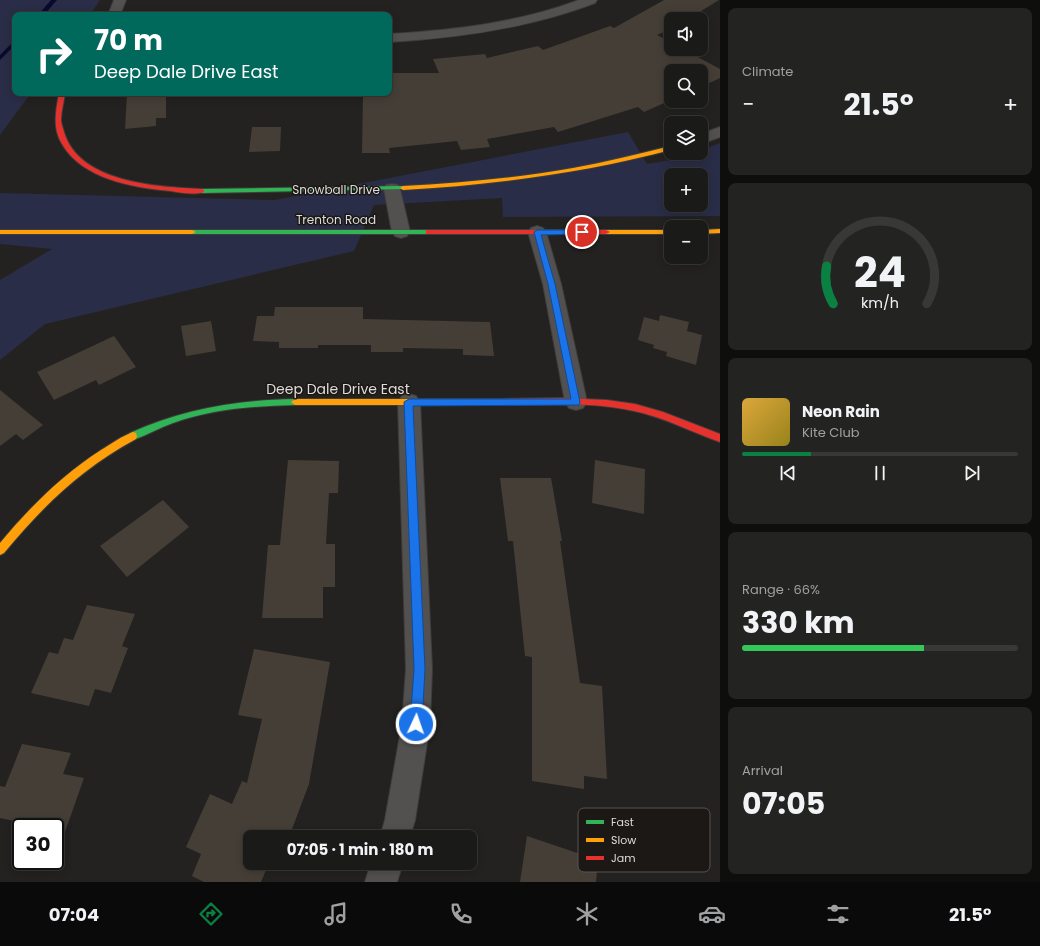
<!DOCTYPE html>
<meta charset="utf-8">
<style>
body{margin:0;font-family:Poppins,sans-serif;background:#232321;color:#f1f3f6;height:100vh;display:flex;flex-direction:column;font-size:15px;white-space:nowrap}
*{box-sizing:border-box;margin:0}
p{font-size:13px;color:#9fa1a2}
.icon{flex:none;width:22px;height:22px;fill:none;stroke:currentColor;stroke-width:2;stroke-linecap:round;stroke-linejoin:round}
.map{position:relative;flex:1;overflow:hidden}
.details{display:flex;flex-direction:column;gap:8px;padding:8px;background:#0e0e0d;width:320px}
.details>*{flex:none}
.banner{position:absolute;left:12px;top:12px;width:380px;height:84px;border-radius:8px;box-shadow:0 2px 10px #0003,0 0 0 1px #383837;background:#00695c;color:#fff;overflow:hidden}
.controls{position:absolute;left:664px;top:12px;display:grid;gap:8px}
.controls a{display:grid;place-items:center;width:44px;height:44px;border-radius:8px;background:#1a1a18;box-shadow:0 2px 10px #0003,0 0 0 1px #383837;font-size:20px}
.speed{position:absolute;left:12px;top:818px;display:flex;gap:8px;font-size:20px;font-weight:700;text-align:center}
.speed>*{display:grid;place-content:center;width:52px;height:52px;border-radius:50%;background:#1a1a18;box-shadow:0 2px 10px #0003,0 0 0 1px #383837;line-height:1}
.speed .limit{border:2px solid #111;border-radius:6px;background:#fff;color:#111}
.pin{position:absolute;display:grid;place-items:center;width:34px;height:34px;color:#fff;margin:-17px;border:2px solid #fff;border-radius:50%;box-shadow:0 1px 4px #0007}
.me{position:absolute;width:44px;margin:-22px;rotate:3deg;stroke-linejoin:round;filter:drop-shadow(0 0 3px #0008)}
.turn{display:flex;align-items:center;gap:14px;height:84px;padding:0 16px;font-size:18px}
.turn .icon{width:52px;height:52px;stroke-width:2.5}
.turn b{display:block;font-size:28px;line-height:34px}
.big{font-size:30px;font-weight:700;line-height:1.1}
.details .widget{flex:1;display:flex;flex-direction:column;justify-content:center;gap:6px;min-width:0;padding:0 14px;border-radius:8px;background:#232321}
.details .dial{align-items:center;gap:0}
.dial svg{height:104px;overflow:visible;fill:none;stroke:#383837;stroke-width:7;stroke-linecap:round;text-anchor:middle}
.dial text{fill:#f1f3f6;stroke:none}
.song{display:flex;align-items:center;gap:12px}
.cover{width:48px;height:48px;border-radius:6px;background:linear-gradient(135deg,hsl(40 70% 55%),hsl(50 70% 35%))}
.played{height:4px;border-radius:2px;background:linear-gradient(90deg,#0b8043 25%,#383837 25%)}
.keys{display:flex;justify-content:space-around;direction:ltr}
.heat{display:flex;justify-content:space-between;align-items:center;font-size:22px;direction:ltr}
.charge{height:6px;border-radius:3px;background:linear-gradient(90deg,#34c759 66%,#383837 0)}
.trip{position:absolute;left:243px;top:830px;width:234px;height:40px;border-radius:8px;background:#1a1a18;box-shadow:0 2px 10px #0003,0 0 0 1px #383837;font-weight:700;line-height:40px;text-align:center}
.tabs{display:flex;height:64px;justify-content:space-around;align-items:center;background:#0a0a0a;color:#9fa1a2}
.tabs .icon{width:28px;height:28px}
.tabs .selected{color:#0b8043}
.tabs b{font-size:18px;color:#f1f3f6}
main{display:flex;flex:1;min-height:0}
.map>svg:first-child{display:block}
.green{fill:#2a2d47;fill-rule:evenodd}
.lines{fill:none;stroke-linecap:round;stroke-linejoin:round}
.stream{fill:#0c092e;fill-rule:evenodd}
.building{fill:#453e36}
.street-casing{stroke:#3e3d3c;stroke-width:2}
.fast-casing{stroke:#3e3d3c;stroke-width:2}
.slow-casing{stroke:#3e3d3c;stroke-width:2}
.jam-casing{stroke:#3e3d3c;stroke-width:2}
.street{fill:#525150;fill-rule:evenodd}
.fast{fill:#30b455;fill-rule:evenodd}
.slow{fill:#ff9f0a;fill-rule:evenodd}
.jam{fill:#e5322d;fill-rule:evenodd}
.route{fill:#1a73e8;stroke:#114b97}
.labels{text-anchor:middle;stroke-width:3;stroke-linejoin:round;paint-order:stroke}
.far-street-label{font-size:12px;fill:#dedcda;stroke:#1b1815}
.street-label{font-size:14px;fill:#dedcda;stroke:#1b1815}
.key{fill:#1b1815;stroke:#565350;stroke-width:1}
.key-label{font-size:11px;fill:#dedcda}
</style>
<main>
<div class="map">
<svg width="720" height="882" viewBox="0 0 720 882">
<rect width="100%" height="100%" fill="#232220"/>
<path class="green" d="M0 0H100L90 15H15V93H31L0 135Z
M628 132 647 164 676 159 693 153H701V150L720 143V216L503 217 502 198 374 205 354 251 45 324 0 360V280L52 249 0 244V193L275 200ZM671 175H701V205H671Z"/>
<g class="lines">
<path class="stream" d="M51 0H57L44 15H38Z
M15 40V45L0 60V55Z"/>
</g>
<path class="building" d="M664 0H719L688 19H671V29L657 35 671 42V49H683L720 69V78L701 87V71H671V100L644 112 638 107 558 132 554 127 487 139 490 147 461 150 457 141 389 148 390 153H362L363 93H389V73H439L433 59 485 54 487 58 538 46 543 50 610 26 614 28Z
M145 93H166V118H156V126L125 129 127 94Z
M252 127H281L280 151 249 152Z
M275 307H363V319L490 322 494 356 463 355V349L403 348V352H371V345H318V348H279V342L253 341 257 316H274Z
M660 315 689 322 687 331 702 335 696 365 666 356 667 352 653 348 654 345 638 340 644 317 659 321Z
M211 321 216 351 186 356 181 326Z
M114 336 136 367 99 385 96 380 54 400 37 372Z
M0 390 43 425 23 440 16 434 0 446Z
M288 460 339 461 338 493H329L326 544H335V587H323V618H262L268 545H280Z
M595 460 645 469 644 514 592 503Z
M500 478H551L562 541H560L580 683 602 686 607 779 584 776V789L532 781V657L525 656 513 541H508Z
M163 500 189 527 127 577 100 546Z
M87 605 135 614 122 646 128 648 111 693 95 689 89 706 31 693 49 652 58 654 64 638 73 640Z
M254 649 330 662 309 784 289 837H250V863H269L261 882H204L192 876 201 854 186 847 210 794 232 804 242 781 247 783 262 719 238 715Z
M22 744 71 753 63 774 84 778 65 832 55 829V827H43L0 818V786L5 787Z
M527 836 598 860 596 882H520Z"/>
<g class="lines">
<defs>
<path id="street" d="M114 0H126L120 15H108Z
M579 0H597L595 3C529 28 460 38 389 42V34C454 30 518 23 579 0Z
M720 127V137L701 144V134Z
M392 184 398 185 400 189 410 232 407 236 401 238 395 236 392 232 384 189 386 185Z
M537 226 543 228 546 232 561 284 587 402 583 408 576 410 569 408 565 402 543 284 528 232 531 228Z
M409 394 416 396 420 402 432 669 430 724 415 820 410 837H380L385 820 402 724 406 669 398 402 402 396Z
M371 863H403L397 882H365Z"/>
<path id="fast" d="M403 186 405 187V189L202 193 199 191 202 189Z
M189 230H429L433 232 429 234H189Z
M295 399 299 402 295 405C254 406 212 409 173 423 159 428 147 435 133 440L130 439 129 436 130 433C183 409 237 400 295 399Z"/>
<path id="slow" d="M671 146V150C583 173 494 185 403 190L400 188 403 186C460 183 517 178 573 168 606 162 638 154 671 146Z
M720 229V233L701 234V230Z
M0 230H192L196 232 192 234H0Z
M603 230H671V234H606L602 232Z
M295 399H500L504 402 500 405H295L291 402Z
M133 432 136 433 137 436 136 439C82 468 43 506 4 553L0 555V543C30 507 62 475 101 450 111 444 122 436 133 432Z"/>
<path id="jam" d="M59 93H65C64 102 61 111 61 120 61 124 63 128 64 132 79 183 158 187 202 189L204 190V192C194 195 181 193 171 191 134 188 82 179 62 144 52 128 56 110 59 93Z
M426 230H606L610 232 606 234H426Z
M561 398 607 400 635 404 663 412 720 434V442C691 432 664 417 634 411 590 401 544 405 500 405L496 402 500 399Z"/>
</defs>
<use href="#street" class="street-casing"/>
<use href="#fast" class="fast-casing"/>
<use href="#slow" class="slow-casing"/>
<use href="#jam" class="jam-casing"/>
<use href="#street" class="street"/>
<use href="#fast" class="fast"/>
<use href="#slow" class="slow"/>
<use href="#jam" class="jam"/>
</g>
<path class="route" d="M582 230H584V234L541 235 555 284 580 402 579 405 413 406 425 669 422 724 420 728 416 730 412 728 410 724 414 669 404 402 409 399H571L548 284 534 232 537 230Z"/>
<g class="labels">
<g class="far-street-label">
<text x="336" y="194">Snowball Drive</text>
<text x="336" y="224">Trenton Road</text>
</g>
<g class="street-label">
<text x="338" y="394">Deep Dale Drive East</text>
</g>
</g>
<rect x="578" y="808" width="132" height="64" rx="6" class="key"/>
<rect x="586" y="820" width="18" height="4" fill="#30b455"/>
<rect x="586" y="838" width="18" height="4" fill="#ff9f0a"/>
<rect x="586" y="856" width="18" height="4" fill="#e5322d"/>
<g class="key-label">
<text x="611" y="826">Fast</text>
<text x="611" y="844">Slow</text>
<text x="611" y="862">Jam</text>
</g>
</svg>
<div class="controls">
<a><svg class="icon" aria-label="sound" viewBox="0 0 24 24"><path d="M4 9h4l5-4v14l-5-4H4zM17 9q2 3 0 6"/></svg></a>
<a><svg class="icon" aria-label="search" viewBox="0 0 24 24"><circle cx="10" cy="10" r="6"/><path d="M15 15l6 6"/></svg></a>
<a><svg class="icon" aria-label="layers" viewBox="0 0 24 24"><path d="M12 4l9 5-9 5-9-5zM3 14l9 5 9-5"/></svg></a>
<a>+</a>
<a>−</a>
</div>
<div class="speed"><div class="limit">30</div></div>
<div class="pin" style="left:582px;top:232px;background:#d93025"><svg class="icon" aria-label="arrive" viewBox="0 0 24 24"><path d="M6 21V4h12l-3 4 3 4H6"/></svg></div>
<svg class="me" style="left:416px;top:724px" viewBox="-20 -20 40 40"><circle r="17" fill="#1a73e8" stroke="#fff" stroke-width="3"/><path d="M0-11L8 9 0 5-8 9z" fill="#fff"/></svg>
<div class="trip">07:05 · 1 min · 180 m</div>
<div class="banner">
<div class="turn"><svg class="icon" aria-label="right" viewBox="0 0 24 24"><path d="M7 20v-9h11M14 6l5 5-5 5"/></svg><div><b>70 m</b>Deep Dale Drive East</div></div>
</div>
</div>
<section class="details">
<div class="widget"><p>Climate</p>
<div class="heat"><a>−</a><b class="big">21.5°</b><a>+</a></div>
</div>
<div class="widget dial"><svg viewBox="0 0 100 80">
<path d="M14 69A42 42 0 1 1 86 69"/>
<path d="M14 69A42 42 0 0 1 9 40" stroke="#0b8043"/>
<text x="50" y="56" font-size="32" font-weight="700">24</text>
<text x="50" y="72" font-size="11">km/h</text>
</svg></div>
<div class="widget">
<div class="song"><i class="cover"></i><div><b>Neon Rain</b><p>Kite Club</p></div></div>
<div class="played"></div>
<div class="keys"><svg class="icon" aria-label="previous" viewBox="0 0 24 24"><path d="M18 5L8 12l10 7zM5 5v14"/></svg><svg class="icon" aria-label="pause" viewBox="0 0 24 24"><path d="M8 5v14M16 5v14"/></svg><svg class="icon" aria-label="next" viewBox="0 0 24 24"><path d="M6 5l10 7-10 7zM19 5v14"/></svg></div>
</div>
<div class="widget"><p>Range · 66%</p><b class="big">330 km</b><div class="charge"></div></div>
<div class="widget"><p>Arrival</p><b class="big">07:05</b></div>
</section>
</main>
<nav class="tabs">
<b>07:04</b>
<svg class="icon selected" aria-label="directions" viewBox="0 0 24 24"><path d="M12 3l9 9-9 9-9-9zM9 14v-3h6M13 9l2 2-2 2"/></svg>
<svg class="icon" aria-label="music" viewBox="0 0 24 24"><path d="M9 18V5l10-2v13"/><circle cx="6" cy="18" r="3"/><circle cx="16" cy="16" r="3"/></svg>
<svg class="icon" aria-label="phone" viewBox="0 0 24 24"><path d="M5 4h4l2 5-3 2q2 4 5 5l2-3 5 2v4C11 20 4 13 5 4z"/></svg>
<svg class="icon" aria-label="climate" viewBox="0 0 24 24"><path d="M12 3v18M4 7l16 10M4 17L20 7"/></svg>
<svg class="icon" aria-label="car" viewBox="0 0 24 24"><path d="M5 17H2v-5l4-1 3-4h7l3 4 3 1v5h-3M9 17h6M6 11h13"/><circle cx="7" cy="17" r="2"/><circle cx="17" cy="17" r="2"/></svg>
<svg class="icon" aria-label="filters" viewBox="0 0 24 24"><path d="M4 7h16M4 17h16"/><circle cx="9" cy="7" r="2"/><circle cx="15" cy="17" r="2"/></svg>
<b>21.5°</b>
</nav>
